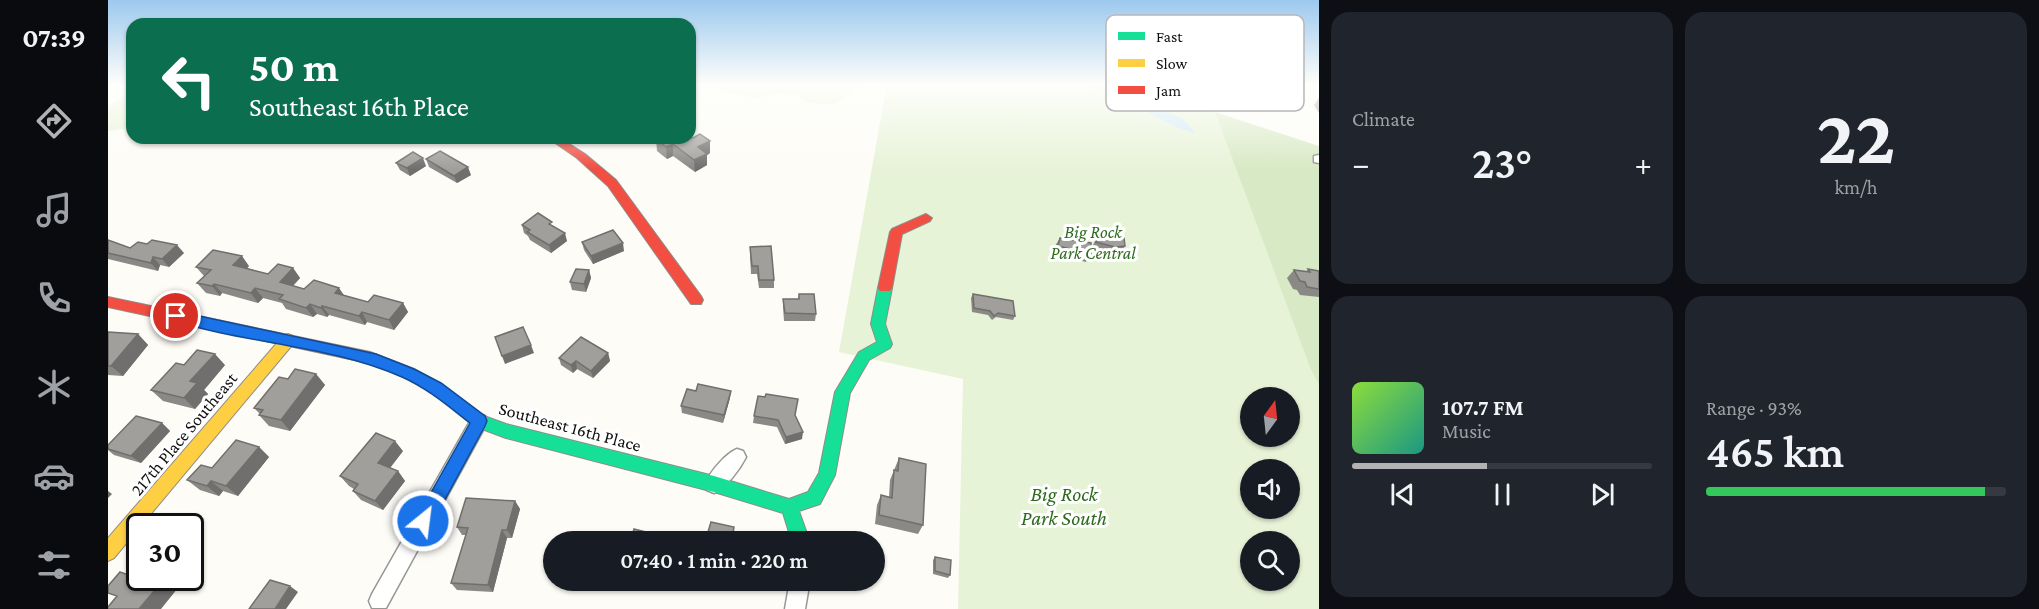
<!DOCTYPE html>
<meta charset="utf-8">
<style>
body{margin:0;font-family:"Crimson Pro",serif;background:#20242c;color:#f1f3f6;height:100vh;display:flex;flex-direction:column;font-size:22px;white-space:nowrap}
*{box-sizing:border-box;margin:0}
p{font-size:20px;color:#9ea1a6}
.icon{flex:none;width:33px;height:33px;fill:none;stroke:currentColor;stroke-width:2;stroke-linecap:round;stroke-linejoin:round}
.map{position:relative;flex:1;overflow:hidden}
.details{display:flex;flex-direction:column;gap:12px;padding:12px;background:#0d0f14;width:720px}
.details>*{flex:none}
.hud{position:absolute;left:18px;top:18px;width:570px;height:126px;border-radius:18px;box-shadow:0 2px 4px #0004;background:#0b6e4f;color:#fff;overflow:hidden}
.needle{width:39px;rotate:15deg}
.controls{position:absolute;left:1132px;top:387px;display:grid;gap:12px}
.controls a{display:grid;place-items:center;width:60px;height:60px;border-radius:50%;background:#171b24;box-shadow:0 2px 4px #0004;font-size:30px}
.speed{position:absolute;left:18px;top:513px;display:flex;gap:12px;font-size:30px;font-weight:700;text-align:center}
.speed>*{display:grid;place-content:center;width:78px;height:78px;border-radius:50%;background:#171b24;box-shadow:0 2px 4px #0004;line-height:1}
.speed .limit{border:3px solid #111;border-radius:9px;background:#fff;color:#111}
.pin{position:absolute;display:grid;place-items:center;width:51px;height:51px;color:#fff;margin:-26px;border:3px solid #fff;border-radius:50%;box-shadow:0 2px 6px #0007}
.me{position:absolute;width:66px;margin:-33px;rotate:29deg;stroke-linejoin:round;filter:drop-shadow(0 0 4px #0008)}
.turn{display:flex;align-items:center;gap:21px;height:126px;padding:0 24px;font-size:27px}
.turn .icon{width:78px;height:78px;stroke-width:2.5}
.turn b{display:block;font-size:42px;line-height:51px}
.big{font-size:45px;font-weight:600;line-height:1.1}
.details .card{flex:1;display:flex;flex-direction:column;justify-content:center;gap:9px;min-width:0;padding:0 21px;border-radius:18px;background:#20242c}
.details .dial{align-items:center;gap:0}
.dial b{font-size:78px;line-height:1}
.song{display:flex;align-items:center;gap:18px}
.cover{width:72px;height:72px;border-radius:9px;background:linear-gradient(135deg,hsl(90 70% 55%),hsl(170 70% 35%))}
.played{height:6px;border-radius:3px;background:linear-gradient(90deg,#b2b2b3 45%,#363941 45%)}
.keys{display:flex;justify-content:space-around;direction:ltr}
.heat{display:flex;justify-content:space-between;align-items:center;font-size:33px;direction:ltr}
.charge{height:9px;border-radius:4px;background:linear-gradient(90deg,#34c759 93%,#363941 0)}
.details .tiles{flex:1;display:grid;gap:12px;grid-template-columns:repeat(2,1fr)}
.trip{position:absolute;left:435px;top:531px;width:342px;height:60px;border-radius:30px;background:#171b24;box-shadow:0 2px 4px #0004;font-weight:600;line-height:60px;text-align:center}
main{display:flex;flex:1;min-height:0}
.tabs{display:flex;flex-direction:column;width:108px;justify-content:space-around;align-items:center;background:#090b0e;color:#9ea1a6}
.tabs .icon{width:42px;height:42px}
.tabs .selected{color:#b2b2b3}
.tabs b{font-size:27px;color:#f1f3f6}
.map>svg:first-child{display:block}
.green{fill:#e7f3d7;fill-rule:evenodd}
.forest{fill:#d8eac5}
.water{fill:#cde8f7}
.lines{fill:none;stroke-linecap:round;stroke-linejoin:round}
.stream{stroke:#cde8f7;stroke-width:3}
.street-casing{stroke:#979795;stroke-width:3}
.fast-casing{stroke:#8e8d8b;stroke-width:2}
.slow-casing{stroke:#8e8d8b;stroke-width:2}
.jam-casing{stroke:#8e8d8b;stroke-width:2}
.street{fill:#fffffe;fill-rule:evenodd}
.fast{fill:#16e098;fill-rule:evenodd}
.slow{fill:#ffcf43;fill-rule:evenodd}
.jam{fill:#f24e42;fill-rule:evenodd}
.wall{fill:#8a8986}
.shaded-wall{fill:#716f6d}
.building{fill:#a19f9c;stroke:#716f6d;stroke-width:1.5}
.route{fill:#1a73e8;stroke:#114b97;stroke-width:1.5}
.labels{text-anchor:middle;stroke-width:6;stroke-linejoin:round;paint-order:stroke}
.park-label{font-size:18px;font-style:italic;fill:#2f6b1f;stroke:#fff}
.street-label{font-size:18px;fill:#111;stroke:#fff}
.near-park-label{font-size:21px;font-style:italic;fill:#2f6b1f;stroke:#fff}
.key{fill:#fff;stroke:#b8b8b8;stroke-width:1.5}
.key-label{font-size:16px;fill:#111}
</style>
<main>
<nav class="tabs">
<b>07:39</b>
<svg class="icon selected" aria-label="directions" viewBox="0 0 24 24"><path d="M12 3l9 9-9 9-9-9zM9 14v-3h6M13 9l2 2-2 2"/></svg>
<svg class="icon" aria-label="music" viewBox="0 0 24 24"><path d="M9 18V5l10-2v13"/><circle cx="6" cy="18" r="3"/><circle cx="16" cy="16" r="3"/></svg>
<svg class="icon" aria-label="phone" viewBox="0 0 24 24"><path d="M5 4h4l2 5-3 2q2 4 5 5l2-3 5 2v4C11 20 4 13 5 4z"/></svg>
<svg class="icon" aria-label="climate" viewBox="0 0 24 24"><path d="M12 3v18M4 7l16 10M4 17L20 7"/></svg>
<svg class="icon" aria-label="car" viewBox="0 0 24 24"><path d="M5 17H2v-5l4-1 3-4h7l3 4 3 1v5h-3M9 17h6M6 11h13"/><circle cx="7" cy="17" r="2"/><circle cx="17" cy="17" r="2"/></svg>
<svg class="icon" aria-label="filters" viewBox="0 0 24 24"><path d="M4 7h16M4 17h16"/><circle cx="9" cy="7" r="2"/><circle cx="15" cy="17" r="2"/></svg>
</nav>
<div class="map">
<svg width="1211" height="609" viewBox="0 0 1211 609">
<rect width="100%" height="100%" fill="#fdfcf7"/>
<path class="green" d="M582 84H753L726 104 699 103 689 95 672 93 648 98Z
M779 84H1097L1202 368 1211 385V609H850L855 379 731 352ZM1143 398H1182V436H1143ZM1143 470H1182V508H1143ZM1143 542H1182V580H1143Z
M24 91V128L0 131V106Z"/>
<path class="forest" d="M1107 112 1211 146V385L1202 368Z"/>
<path class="water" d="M1044 105 1075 119 1087 133 1070 128 1034 109Z"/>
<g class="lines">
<path class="stream" d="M980 84 1036 108"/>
<defs>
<path id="street" d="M1146 84H1158L1173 97 1172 99H1164Z
M1211 155V163L1206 162V156Z
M371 414 377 416 380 421 278 608H264L261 601 264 594 365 416Z
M629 449 635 451 638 457C632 469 618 488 606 493L599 490 597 484C602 472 617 454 629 449Z
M682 580H702L697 609H677Z"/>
<path id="fast" d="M777 283 784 288 777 324 784 344 782 348 761 360 742 393 727 475 712 504 691 511 702 542H684L675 513 606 492 398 438 366 426 325 393 323 389 325 385 330 383 335 385 376 416 398 424 606 476 681 499 700 492 711 473 727 392 751 352 769 342 763 324 770 288Z"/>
<path id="slow" d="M180 334 185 336 187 340 185 344 6 558 0 561V538L175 336Z"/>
<path id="jam" d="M440 138H452L477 154 508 180 593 296 595 300 593 304H583L500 186 469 158Z
M818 214 824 218 822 221 794 234 784 288 782 291H772L770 288 782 232 784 229Z
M0 297 262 352 306 369 335 385 337 389 335 393 330 395 296 377 260 363 0 307Z"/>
</defs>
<use href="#street" class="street-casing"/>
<use href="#fast" class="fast-casing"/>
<use href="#slow" class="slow-casing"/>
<use href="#jam" class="jam-casing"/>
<use href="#street" class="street"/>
<use href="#fast" class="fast"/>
<use href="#slow" class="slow"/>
<use href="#jam" class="jam"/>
</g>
<path class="wall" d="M1211 98V113L1206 105Z
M548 139 602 141V153L599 155V165L587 172 565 156 559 159 549 151Z
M318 159 363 175 349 183 321 167Z
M288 163 318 166 302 176 292 170Z
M414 225 446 226 459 241 443 253 422 240 420 236 416 233Z
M992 231 1017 246 1012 254 1002 255 983 249Z
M952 238 983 254 978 262 946 254 947 246Z
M0 240 22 248 76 253 61 267 52 265 50 271 0 259Z
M474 242 516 251 485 264 476 250Z
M642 247 666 280V288H651L649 274H643L642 255Z
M141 266 139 268 160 274 185 268 192 278 185 286 196 289 236 295 260 302 295 303 300 312 286 330 259 322 257 325 221 315 219 317 209 314 205 317 178 309 174 303 155 298 150 303 114 293 112 296 98 293 89 283 96 276 88 267Z
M1200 269 1211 271V297L1192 295 1189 290 1185 289 1179 278 1186 270 1198 272Z
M481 270 483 278 478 292 464 290 462 282Z
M691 294 708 314 707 321H676L675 307V299H690Z
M865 294 907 316 905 320 888 317 884 320 880 315 864 312 863 298Z
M0 332 30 334 40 345 15 376 0 375Z
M500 353 502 361 485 378 469 369 465 373 453 365 451 358Z
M76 365H117L96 390 100 394 87 409 55 401 43 390Z
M208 374 217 385 182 431 161 426 151 415 152 414 146 408 180 379Z
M622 398 615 423 574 413 573 406Z
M687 415 694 439 677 444 669 427 645 423 646 416Z
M54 423 62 431 33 463 6 455 0 450V445Z
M151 447 161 457 130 496 115 491 111 496 92 490 79 480Z
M295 451 282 468 290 471 297 481 275 510 253 500 245 491 246 489 241 486 232 476Z
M791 458 815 525 810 534 767 524 769 505 773 495 781 497 782 480Z
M407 501 412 509 404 538H399L385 592 349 590 343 583 358 535H354L349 527Z
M827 557 842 575 840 578 825 574V560Z
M550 580H560V583Z
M622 580H634L633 584Z"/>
<path class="shaded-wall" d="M602 141V153L599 155V165L587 172 586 160 590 147Z
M565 144V156L559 159 558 147Z
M315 158 318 166 302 176 299 168Z
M360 167 363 175 349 183 346 176Z
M457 233 459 241 443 253 441 245Z
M515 243 516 251 485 264 483 256Z
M69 245 76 253 61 267 54 259Z
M134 256 141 266 133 275 125 265Z
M45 257 52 265 50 271 43 263Z
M185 268 192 278 179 292 172 282Z
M481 270 483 278 478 292 476 284Z
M106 284 114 293 112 296 104 286Z
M147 288 155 298 150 303 143 293Z
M231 288 238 298 227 293Z
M295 303 300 312 286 330 281 320Z
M202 304 209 314 205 317 198 308Z
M214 306 221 315 219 317 213 308Z
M254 312 259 322 257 325 251 316Z
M30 334 40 345 15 376 3 366Z
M423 345 426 353 397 364 394 356Z
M500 353 502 361 485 378 483 371Z
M107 354 117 365 96 390 100 394 87 409 76 398 82 381Z
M468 361 469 369 465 373 463 365Z
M208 374 217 385 182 431 173 420Z
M623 391 622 398 615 423 616 415Z
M54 423 62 431 33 463 23 456Z
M695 432 694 439 677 444 678 437Z
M287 441 295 451 278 473 270 463Z
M151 447 161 457 130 496 118 486Z
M290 471 297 481 275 510 267 501Z
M103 481 115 491 111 496 99 486Z
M0 491 4 494 0 498Z
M407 501 412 509 404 538 399 530Z
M394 530 399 538 385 592 380 585Z
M57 578H78L53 609H31Z
M182 586 190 592 178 609H167Z"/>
<path class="building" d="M592 134 602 141 590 147 599 154 586 160 565 144 558 147 548 139 551 138H582V137L585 138Z
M332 151 360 167 346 176 318 159Z
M305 152 315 158 299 168 288 163Z
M430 213 444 222 441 224 457 233 441 245 419 232 422 230 414 225Z
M505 230 515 243 483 256 474 242Z
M992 231 1007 232 1016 238 1017 246 1007 247 988 242Z
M952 238 983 243V254L950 246Z
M0 240 22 248 30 242 39 244 44 240 69 245 54 259 45 257 43 263 0 253Z
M663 246 666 280H651L650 266H644L642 247Z
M105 250 134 256 125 265 160 274 170 264 185 268 172 282 196 289 206 280 231 288 227 293 260 302 266 295 295 303 281 320 254 312 251 316 214 306 213 308 202 304 198 308 171 299 175 295 147 288 143 293 106 284 104 286 89 283 103 270 88 267Z
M468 269 481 270 476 284 462 282Z
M1200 269 1211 271V289L1199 287 1197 282 1192 281 1186 270 1202 272Z
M691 294H706L708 314 677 313 675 299H691Z
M865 294 905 301 907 316 890 313 886 316 882 311 866 308Z
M415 327 423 345 394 356 387 337Z
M0 332 30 334 3 366H0Z
M473 337 500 353 483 371 468 361 463 365 451 358Z
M89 350 107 354 82 381 89 383 76 398 43 390 68 363 76 365Z
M187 369 208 374 173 420 151 415 155 410 146 408 171 377 180 379Z
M590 384 623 391 616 415 573 406 579 389 588 391Z
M658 394 690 399 687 415 695 432 678 437 670 420 646 416 650 396 657 397Z
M28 416 54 423 23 456 0 449V445Z
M268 433 287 441 270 463 290 471 267 501 245 491 250 484 232 476Z
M128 440 151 447 118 486 103 481 99 486 79 480 93 465 104 468Z
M791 458 818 464 815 525 771 515 773 495 784 498 786 470 790 471Z
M358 498 407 501 399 530H394L380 585 343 583 360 528 349 527Z
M603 522 626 527 625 533 634 535 633 540 637 542H597Z
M526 529 578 542H522Z
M827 557 843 560 842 575 827 571Z
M12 572 35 580 38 578H57L31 609H0V607L9 596 0 593V586Z
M162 580 182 586 167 609H141Z"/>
<linearGradient id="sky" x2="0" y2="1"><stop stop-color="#9dc9ee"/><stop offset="0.5" stop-color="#fefefb"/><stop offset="1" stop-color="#fefefb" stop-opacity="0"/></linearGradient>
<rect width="1211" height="169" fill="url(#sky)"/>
<path class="route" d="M68 311 268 354 306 369 333 383 377 416 379 421 377 426 322 527 315 530 309 527 307 521 362 423C340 406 319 388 294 377 221 345 139 344 63 320L61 316 63 313Z"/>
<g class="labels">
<g class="park-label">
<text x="985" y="238">Big Rock<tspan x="985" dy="21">Park Central</tspan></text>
</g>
<g class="street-label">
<text transform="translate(462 427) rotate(15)" y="6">Southeast 16th Place</text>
<text transform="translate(76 434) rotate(-50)" y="6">217th Place Southeast</text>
</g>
<g class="near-park-label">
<text x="956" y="501">Big Rock<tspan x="956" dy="24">Park South</tspan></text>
</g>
</g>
<rect x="998" y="15" width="198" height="96" rx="9" class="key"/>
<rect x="1010" y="32" width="27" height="8" fill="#16e098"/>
<rect x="1010" y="59" width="27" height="8" fill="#ffcf43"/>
<rect x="1010" y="86" width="27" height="8" fill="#f24e42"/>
<g class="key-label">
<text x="1048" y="42">Fast</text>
<text x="1048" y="69">Slow</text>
<text x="1048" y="96">Jam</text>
</g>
</svg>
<div class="controls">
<a><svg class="needle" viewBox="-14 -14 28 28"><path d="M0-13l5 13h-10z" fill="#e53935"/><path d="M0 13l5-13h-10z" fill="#9ea1a6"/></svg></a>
<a><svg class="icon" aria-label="sound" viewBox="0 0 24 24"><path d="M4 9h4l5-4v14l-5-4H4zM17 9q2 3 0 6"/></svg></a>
<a><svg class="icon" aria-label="search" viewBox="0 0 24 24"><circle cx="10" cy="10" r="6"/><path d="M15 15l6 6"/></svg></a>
</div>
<div class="speed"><div class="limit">30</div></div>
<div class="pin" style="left:68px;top:316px;background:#d93025"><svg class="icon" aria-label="arrive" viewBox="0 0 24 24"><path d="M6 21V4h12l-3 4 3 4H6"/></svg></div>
<svg class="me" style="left:315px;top:521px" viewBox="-20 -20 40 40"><circle r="17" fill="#1a73e8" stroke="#fff" stroke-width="3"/><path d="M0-11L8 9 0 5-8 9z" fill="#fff"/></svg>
<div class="trip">07:40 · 1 min · 220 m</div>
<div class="hud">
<div class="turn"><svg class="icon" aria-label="left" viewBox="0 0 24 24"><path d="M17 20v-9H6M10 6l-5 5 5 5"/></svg><div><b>50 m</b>Southeast 16th Place</div></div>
</div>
</div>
<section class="details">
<div class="tiles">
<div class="card"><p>Climate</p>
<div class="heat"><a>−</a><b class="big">23°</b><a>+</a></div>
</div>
<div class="card dial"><b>22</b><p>km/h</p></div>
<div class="card">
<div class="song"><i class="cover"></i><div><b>107.7 FM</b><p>Music</p></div></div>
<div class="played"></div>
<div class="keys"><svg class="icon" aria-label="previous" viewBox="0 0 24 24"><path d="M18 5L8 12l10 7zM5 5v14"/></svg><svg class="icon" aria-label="pause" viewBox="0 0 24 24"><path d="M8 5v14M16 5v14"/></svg><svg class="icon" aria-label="next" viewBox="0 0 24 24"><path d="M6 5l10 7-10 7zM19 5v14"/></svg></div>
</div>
<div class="card"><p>Range · 93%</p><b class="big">465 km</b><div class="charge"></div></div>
</div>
</section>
</main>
